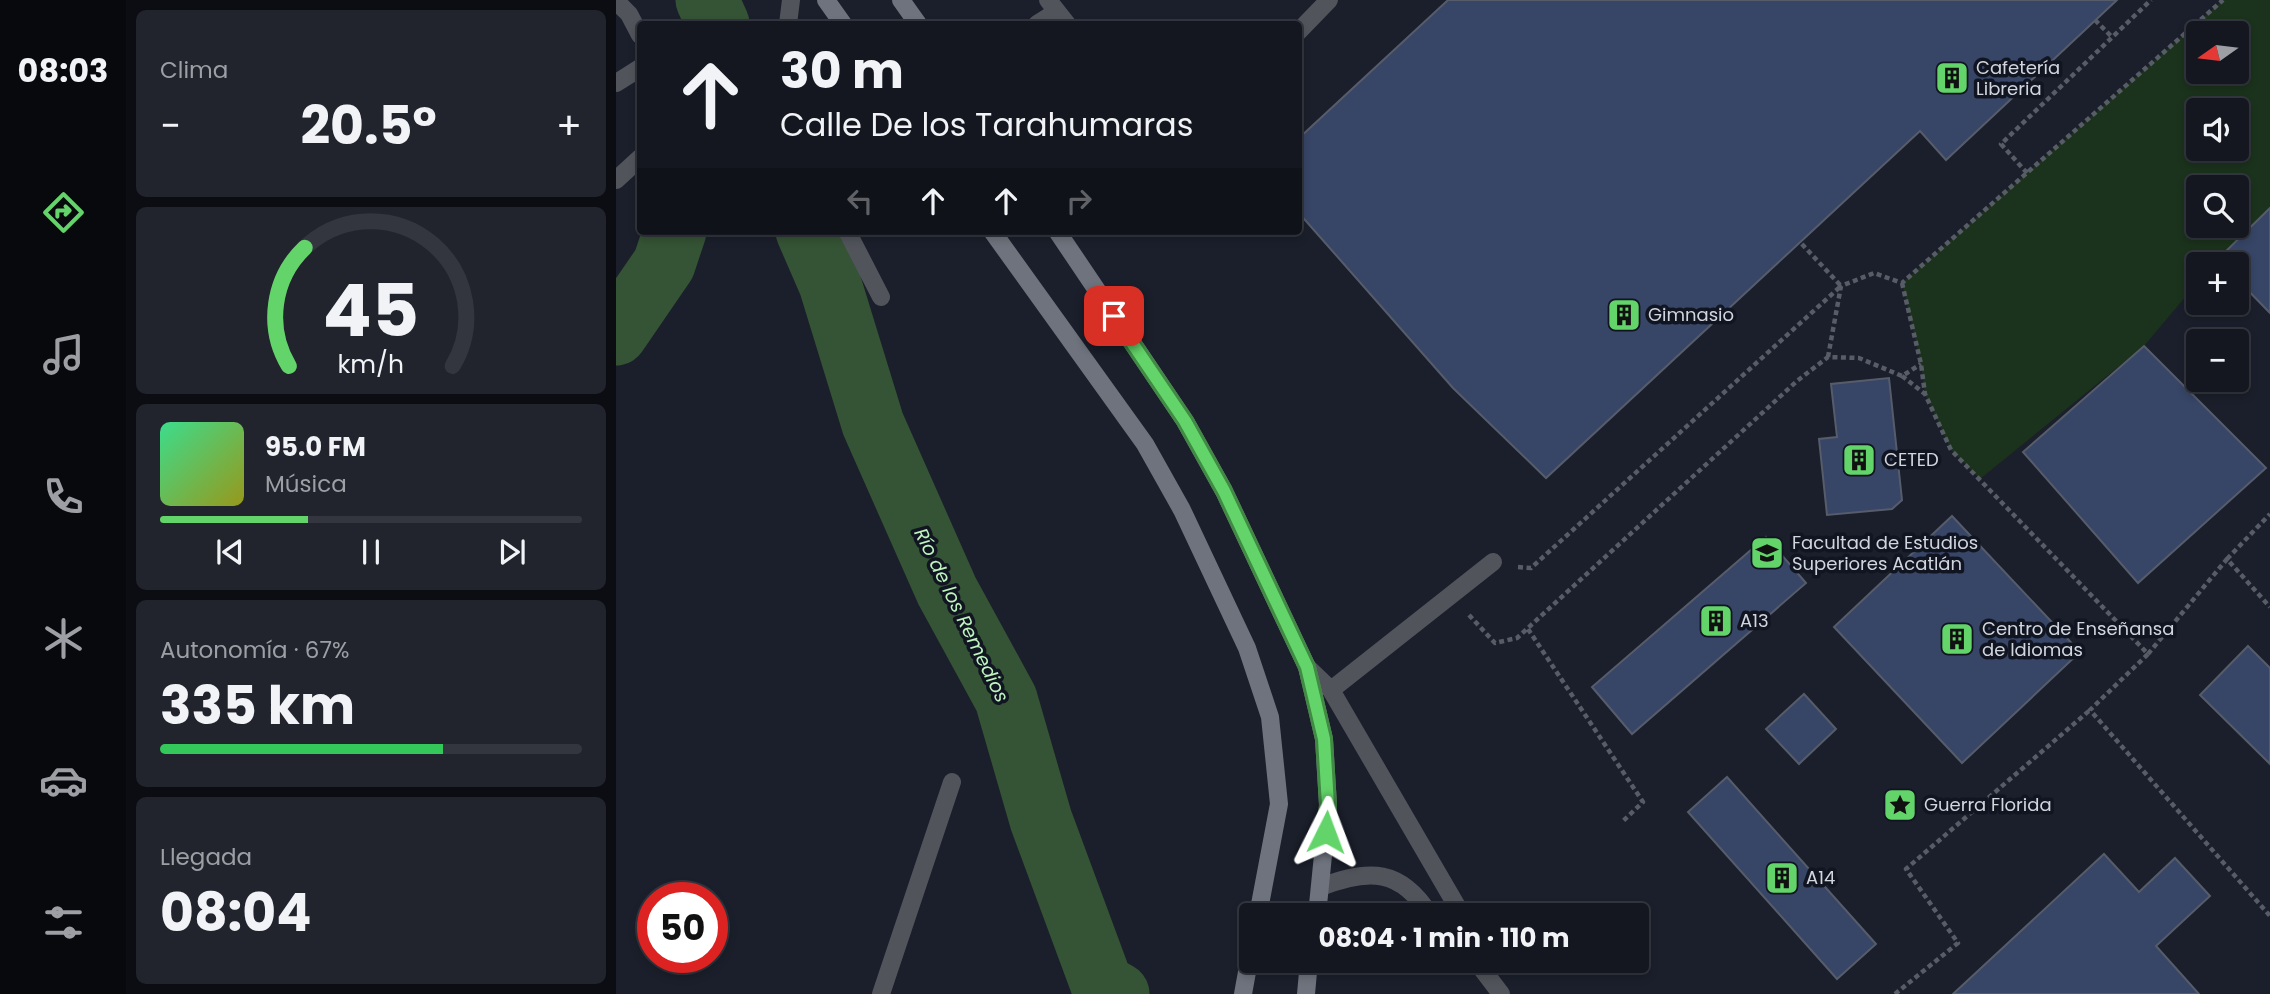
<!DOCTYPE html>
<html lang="es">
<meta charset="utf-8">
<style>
body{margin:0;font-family:Poppins,sans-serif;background:#21242d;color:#f1f3f6;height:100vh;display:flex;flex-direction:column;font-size:26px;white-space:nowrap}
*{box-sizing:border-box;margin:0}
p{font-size:23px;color:#9d9fa5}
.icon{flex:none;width:38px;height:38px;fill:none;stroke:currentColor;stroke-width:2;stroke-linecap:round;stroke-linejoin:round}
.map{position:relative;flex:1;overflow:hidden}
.side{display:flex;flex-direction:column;gap:10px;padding:10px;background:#0b0d12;width:490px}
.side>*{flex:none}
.guide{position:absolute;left:21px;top:21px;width:665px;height:214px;border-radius:7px;box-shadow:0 4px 10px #0003,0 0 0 2px #33363e;background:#141720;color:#f1f3f6;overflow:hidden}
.needle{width:46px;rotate:256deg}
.fabs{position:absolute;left:1570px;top:21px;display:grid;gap:14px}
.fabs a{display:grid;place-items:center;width:63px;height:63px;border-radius:7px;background:#141720;box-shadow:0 4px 10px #0003,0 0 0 2px #33363e;font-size:35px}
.speed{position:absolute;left:21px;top:882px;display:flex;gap:14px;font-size:35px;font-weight:700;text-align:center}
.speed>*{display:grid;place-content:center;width:91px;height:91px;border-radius:50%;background:#141720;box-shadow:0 4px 10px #0003,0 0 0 2px #33363e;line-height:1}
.speed .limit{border:10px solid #d22;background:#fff;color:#111}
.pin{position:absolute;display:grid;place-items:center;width:60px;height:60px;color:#fff;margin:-30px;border-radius:14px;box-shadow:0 4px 10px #0006}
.me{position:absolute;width:77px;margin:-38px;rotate:3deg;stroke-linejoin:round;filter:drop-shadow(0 0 5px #0008)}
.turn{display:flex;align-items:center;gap:24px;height:147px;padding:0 28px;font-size:32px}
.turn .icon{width:91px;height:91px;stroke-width:2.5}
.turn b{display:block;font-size:49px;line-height:60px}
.lanes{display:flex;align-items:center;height:66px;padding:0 28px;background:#0003;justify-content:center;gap:35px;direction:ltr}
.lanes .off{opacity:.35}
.big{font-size:52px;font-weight:700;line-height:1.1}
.side .tile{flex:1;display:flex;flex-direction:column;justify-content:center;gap:10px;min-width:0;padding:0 24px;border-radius:10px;background:#21242d}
.side .dial{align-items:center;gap:0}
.dial svg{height:182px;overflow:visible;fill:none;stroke:#33363e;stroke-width:7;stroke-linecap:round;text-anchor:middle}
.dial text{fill:#f1f3f6;stroke:none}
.song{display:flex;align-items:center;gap:21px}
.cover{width:84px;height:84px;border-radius:10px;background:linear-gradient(135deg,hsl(150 70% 55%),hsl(60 70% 35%))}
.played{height:7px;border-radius:4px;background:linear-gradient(90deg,#63d469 35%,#33363e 35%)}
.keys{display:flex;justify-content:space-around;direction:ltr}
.heat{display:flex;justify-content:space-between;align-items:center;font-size:38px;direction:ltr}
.charge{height:10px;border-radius:5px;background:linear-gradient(90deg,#34c759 67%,#33363e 0)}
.trip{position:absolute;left:623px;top:903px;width:410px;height:70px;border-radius:7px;background:#141720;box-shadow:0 4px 10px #0003,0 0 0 2px #33363e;font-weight:700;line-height:70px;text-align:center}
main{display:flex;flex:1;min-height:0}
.tab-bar{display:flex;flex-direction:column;width:126px;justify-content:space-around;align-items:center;background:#08090d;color:#9d9fa5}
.tab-bar .icon{width:49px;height:49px}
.tab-bar .on{color:#63d469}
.tab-bar b{font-size:32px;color:#f1f3f6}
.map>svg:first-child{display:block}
.green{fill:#1b321c;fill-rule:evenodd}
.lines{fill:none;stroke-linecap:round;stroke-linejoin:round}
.river{stroke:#355335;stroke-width:63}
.building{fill:#374566;stroke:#565c6a;stroke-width:2}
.path{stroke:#575c67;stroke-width:4.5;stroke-dasharray:5 3.5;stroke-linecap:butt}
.lane{stroke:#52545b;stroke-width:18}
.street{stroke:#52545b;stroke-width:18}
.secondary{stroke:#6e737d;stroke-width:18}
.route-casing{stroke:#408a44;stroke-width:18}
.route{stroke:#63d469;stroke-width:12}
.labels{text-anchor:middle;stroke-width:7;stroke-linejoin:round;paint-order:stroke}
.poi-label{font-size:18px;fill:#d1d5dd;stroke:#111521;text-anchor:start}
.water-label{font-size:19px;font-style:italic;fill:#bff4bf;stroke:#111521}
</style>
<main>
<nav class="tab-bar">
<b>08:03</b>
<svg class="icon on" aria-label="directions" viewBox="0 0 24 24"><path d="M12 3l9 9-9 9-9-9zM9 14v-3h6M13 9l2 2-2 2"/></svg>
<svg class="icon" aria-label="music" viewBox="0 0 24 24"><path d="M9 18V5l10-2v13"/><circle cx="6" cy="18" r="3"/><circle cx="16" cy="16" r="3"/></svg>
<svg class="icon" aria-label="phone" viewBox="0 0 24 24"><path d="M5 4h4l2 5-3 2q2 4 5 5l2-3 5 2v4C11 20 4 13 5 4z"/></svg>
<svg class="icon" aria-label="climate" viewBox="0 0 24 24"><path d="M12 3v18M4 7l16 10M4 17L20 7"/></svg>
<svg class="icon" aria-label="car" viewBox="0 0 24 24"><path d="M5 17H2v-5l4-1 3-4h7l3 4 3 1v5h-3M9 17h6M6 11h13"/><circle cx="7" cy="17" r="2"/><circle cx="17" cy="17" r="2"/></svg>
<svg class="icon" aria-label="filters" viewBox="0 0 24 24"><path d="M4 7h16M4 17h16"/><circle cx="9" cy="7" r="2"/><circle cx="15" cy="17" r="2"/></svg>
</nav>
<section class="side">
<div class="tile"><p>Clima</p>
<div class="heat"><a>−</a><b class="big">20.5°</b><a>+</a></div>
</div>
<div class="tile dial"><svg viewBox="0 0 100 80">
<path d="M14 69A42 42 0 1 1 86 69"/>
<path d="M14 69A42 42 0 0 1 21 17" stroke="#63d469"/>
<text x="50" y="56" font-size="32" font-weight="700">45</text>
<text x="50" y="72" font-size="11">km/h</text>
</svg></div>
<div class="tile">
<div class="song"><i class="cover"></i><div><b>95.0 FM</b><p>Música</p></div></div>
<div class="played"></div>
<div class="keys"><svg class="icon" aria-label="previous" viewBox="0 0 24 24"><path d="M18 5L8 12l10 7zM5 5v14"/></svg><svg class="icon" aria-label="pause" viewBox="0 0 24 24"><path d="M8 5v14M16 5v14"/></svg><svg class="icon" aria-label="next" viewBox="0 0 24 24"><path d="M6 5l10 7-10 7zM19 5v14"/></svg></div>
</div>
<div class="tile"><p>Autonomía · 67%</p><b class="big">335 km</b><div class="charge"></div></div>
<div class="tile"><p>Llegada</p><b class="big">08:04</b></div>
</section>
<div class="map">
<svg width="1654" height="994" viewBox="0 0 1654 994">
<rect width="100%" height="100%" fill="#1a1f2b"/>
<path class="green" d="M1607 0H1654V213L1651 211 1597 264H1582V282L1528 346 1364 479 1335 450 1309 394 1305 364 1286 283ZM1582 33H1620V72H1582ZM1582 110H1620V149H1582ZM1582 187H1620V226H1582Z"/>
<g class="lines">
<path class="river" d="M91 0 102 24
M191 231 214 284 257 424 331 591 390 699 425 820 486 985 502 994
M0 334 48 264 59 231"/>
</g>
<path class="building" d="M832 0H1501L1330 160 1304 131 930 478 837 388 682 212V139Z
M1654 208V313L1620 278V264H1607L1602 259Z
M1528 346 1650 468 1522 583 1407 452Z
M1273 378 1286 500 1276 509 1211 515 1203 439 1221 437 1215 384Z
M1336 516 1464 652 1346 763 1218 627Z
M1150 537 1190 583 1016 734 976 687Z
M1632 646 1654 668V764L1584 695Z
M1188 694 1220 729 1183 764 1150 729Z
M1111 777 1260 944 1221 979 1072 812Z
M1488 854 1523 892 1559 858 1594 896 1540 946 1583 994H1337Z"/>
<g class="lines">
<path class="path" d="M1479 20 1496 37
M1411 173 1385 144 1535 0
M1286 283 1305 364 1309 394 1335 450 1532 654 1474 710 1654 916
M1212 357 1225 286 1258 273 1286 283 1607 0
M1286 376 1309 394
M1611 559 1654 514
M902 567 915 568 1225 286 1184 242
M853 615 879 643 901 638 1181 381 1212 357 1243 358 1286 376 1305 364
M912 629 1027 802 1006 822
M1532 654 1611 559 1654 607
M1279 994 1342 943 1290 869 1474 710"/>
<path class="lane" d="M432 0 451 24
M0 1 13 14 24 35
M172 24 175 0
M421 24 440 12
M682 32 713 0
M0 83 24 68
M0 180 24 158
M231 231 265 297
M691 667 715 690 846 915
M715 690 877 562
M705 887C753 868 785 869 814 915
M860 961 885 994"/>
<path class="street" d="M265 994 336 782"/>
<path class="secondary" d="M210 0 227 24
M285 0 302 24
M376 231 529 444 566 510 631 648 654 717 663 804 642 915
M441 231 569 421 608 491 691 667 708 739 712 805 701 915
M627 994 635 950
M690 994 693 961"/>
</g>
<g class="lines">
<defs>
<path id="route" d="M498 316 569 421 608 491 691 667 708 739 712 805 710 832"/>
</defs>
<use href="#route" class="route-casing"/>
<use href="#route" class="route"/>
</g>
<defs>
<symbol id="building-square" viewBox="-11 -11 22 22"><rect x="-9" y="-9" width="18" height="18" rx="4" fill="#63d469" stroke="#111521"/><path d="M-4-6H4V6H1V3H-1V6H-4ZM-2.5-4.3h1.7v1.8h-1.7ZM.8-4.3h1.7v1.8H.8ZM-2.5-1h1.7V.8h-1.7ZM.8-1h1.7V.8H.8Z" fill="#111"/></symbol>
<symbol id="university-square" viewBox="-11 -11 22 22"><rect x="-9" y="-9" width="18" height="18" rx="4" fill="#63d469" stroke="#111521"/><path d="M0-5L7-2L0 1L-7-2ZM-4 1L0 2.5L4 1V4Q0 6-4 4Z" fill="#111"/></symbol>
<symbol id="sight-square" viewBox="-11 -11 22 22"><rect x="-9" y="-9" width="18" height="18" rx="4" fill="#63d469" stroke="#111521"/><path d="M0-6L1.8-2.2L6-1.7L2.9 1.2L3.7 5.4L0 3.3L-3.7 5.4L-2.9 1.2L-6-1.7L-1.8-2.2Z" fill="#111"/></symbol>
</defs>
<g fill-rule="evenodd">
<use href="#building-square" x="1317" y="59" width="38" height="38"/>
<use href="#building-square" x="989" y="296" width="38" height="38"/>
<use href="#building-square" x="1224" y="441" width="38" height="38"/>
<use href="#university-square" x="1132" y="534" width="38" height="38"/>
<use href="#building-square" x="1081" y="602" width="38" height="38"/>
<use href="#building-square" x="1322" y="620" width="38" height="38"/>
<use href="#sight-square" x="1265" y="786" width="38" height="38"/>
<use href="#building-square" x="1147" y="859" width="38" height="38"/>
</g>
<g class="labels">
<g class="poi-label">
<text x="1360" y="74">Cafetería<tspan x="1360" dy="21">Libreria</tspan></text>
<text x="1032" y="321">Gimnasio</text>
<text x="1268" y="466">CETED</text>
<text x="1176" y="549">Facultad de Estudios<tspan x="1176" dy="21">Superiores Acatlán</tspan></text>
<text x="1124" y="627">A13</text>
<text x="1366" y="635">Centro de Enseñansa<tspan x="1366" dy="21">de Idiomas</tspan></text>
<text x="1308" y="811">Guerra Florida</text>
<text x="1190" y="884">A14</text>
</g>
<g class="water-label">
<text transform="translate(346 615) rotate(64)" y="7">Río de los Remedios</text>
</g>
</g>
</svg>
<div class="fabs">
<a><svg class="needle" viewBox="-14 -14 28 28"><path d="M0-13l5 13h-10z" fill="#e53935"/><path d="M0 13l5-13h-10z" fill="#9d9fa5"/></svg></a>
<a><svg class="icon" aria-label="sound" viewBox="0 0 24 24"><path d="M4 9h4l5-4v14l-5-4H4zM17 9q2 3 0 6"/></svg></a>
<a><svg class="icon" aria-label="search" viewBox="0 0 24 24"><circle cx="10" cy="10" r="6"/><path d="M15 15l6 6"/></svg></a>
<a>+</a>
<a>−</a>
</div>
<div class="speed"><div class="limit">50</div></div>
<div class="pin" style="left:498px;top:316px;background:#d93025"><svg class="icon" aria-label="arrive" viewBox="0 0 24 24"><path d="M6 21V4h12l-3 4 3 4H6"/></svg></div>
<svg class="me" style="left:710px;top:832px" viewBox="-20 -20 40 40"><path d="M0-17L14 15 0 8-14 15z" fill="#63d469" stroke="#fff" stroke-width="4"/></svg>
<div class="trip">08:04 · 1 min · 110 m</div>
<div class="guide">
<div class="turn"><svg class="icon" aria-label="ahead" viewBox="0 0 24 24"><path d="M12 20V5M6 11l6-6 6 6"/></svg><div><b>30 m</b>Calle De los Tarahumaras</div></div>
<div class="lanes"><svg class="icon off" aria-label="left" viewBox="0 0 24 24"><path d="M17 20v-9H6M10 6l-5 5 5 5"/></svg><svg class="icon" aria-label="ahead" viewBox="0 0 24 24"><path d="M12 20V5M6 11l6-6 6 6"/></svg><svg class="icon" aria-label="ahead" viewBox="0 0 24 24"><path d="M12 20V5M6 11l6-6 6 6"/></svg><svg class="icon off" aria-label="right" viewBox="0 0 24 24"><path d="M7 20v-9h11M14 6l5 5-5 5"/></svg></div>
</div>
</div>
</main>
